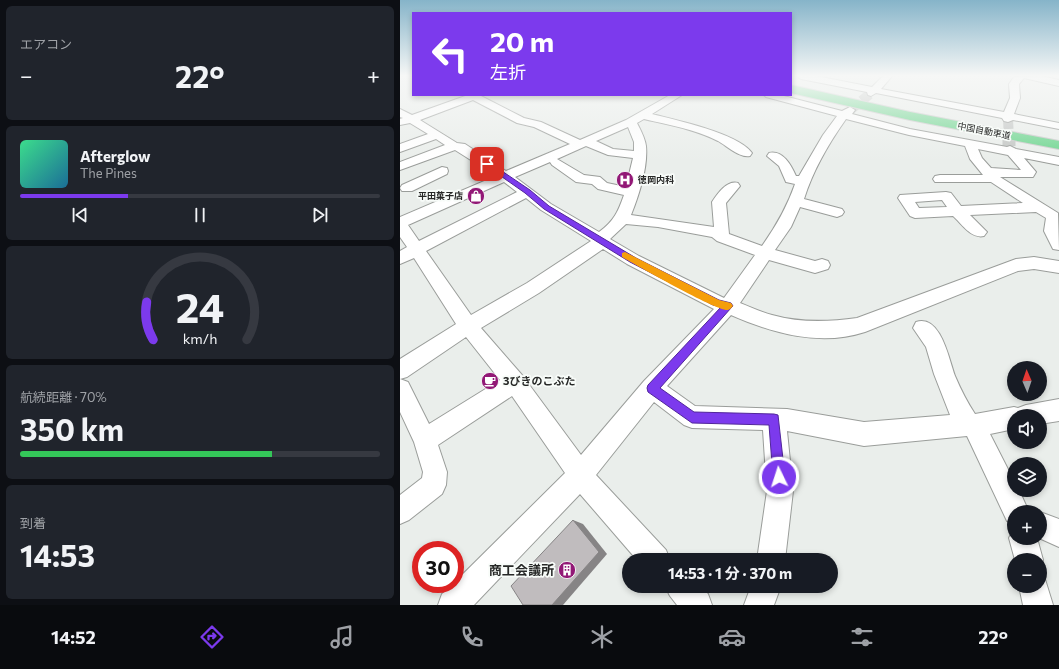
<!DOCTYPE html>
<html lang="ja">
<meta charset="utf-8">
<style>
body{margin:0;font-family:Commissioner,"Noto Sans JP",sans-serif;background:#20242c;color:#f1f3f6;height:100vh;display:flex;flex-direction:column;font-size:15px;white-space:nowrap}
*{box-sizing:border-box;margin:0}
p{font-size:13px;color:#9ea1a6}
.icon{flex:none;width:22px;height:22px;fill:none;stroke:currentColor;stroke-width:2;stroke-linecap:round;stroke-linejoin:round}
.map{position:relative;flex:1;overflow:hidden}
.sheet{display:flex;flex-direction:column;gap:6px;padding:6px;background:#0d0f14;width:400px}
.sheet>*{flex:none}
.top-card{position:absolute;left:12px;top:12px;width:380px;height:84px;border-radius:0px;box-shadow:0 2px 6px #0003;background:#7c3aed;color:#fff;overflow:hidden}
.needle{width:26px;rotate:358deg}
.fabs{position:absolute;left:607px;top:361px;display:grid;gap:8px}
.fabs a{display:grid;place-items:center;width:40px;height:40px;border-radius:50%;background:#171b24;box-shadow:0 2px 6px #0003;font-size:20px}
.speed{position:absolute;left:12px;top:541px;display:flex;gap:8px;font-size:20px;font-weight:700;text-align:center}
.speed>*{display:grid;place-content:center;width:52px;height:52px;border-radius:50%;background:#171b24;box-shadow:0 2px 6px #0003;line-height:1}
.speed .limit{border:6px solid #d22;background:#fff;color:#111}
.pin{position:absolute;display:grid;place-items:center;width:34px;height:34px;color:#fff;margin:-17px;border-radius:8px;box-shadow:0 2px 6px #0006}
.me{position:absolute;width:44px;margin:-22px;rotate:356deg;stroke-linejoin:round;filter:drop-shadow(0 0 3px #0008)}
.turn{display:flex;align-items:center;gap:14px;height:84px;padding:0 12px;font-size:18px}
.turn .icon{width:52px;height:52px;stroke-width:2.5}
.turn b{display:block;font-size:28px;line-height:34px}
.big{font-size:30px;font-weight:700;line-height:1.1}
.sheet .widget{flex:1;display:flex;flex-direction:column;justify-content:center;gap:6px;min-width:0;padding:0 14px;border-radius:6px;background:#20242c}
.sheet .dial{align-items:center;gap:0}
.dial svg{height:104px;overflow:visible;fill:none;stroke:#363941;stroke-width:7;stroke-linecap:round;text-anchor:middle}
.dial text{fill:#f1f3f6;stroke:none}
.song{display:flex;align-items:center;gap:12px}
.cover{width:48px;height:48px;border-radius:6px;background:linear-gradient(135deg,hsl(150 70% 55%),hsl(200 70% 35%))}
.played{height:4px;border-radius:2px;background:linear-gradient(90deg,#7c3aed 30%,#363941 30%)}
.keys{display:flex;justify-content:space-around;direction:ltr}
.heat{display:flex;justify-content:space-between;align-items:center;font-size:22px;direction:ltr}
.charge{height:6px;border-radius:3px;background:linear-gradient(90deg,#34c759 70%,#363941 0)}
.trip{position:absolute;left:222px;top:553px;width:216px;height:40px;border-radius:20px;background:#171b24;box-shadow:0 2px 6px #0003;font-weight:700;line-height:40px;text-align:center}
.menu{display:flex;height:64px;justify-content:space-around;align-items:center;background:#090b0e;color:#9ea1a6}
.menu .icon{width:28px;height:28px}
.menu .current{color:#7c3aed}
.menu b{font-size:18px;color:#f1f3f6}
main{display:flex;flex:1;min-height:0}
.map>svg:first-child{display:block}
.lines{fill:none;stroke-linecap:round;stroke-linejoin:round}
.minor-tunnel-far1{stroke:#c3c6c4;stroke-width:10;stroke-dasharray:10 5;stroke-linecap:butt}
.minor-tunnel{stroke:#c3c6c4;stroke-width:13;stroke-dasharray:13 6;stroke-linecap:butt}
.minor-casing{stroke:#9a9d9a;stroke-width:2}
.highway-casing{stroke:#cbcbcb;stroke-width:2}
.minor{fill:#fff;fill-rule:evenodd}
.highway{fill:#6ed58f;fill-rule:evenodd}
.shaded-wall{fill:#868485}
.building{fill:#c0bcbe;stroke:#868485}
.route{fill:#7c3aed;stroke:#51269a}
.slow{fill:#f59e0b}
.labels{text-anchor:middle;stroke-width:3.5;stroke-linejoin:round;paint-order:stroke}
.far-street-label{font-size:9px;fill:#272827;stroke:#f8fcf9}
.far-poi-label{font-size:9px;font-weight:bold;fill:#272827;stroke:#f8fcf9;text-anchor:start}
.poi-label{font-size:11px;font-weight:bold;fill:#272827;stroke:#f8fcf9;text-anchor:start}
.near-poi-label{font-size:13px;font-weight:bold;fill:#272827;stroke:#f8fcf9;text-anchor:end}
</style>
<main>
<section class="sheet">
<div class="widget"><p>エアコン</p>
<div class="heat"><a>−</a><b class="big">22°</b><a>+</a></div>
</div>
<div class="widget">
<div class="song"><i class="cover"></i><div><b>Afterglow</b><p>The Pines</p></div></div>
<div class="played"></div>
<div class="keys"><svg class="icon" aria-label="previous" viewBox="0 0 24 24"><path d="M18 5L8 12l10 7zM5 5v14"/></svg><svg class="icon" aria-label="pause" viewBox="0 0 24 24"><path d="M8 5v14M16 5v14"/></svg><svg class="icon" aria-label="next" viewBox="0 0 24 24"><path d="M6 5l10 7-10 7zM19 5v14"/></svg></div>
</div>
<div class="widget dial"><svg viewBox="0 0 100 80">
<path d="M14 69A42 42 0 1 1 86 69"/>
<path d="M14 69A42 42 0 0 1 9 40" stroke="#7c3aed"/>
<text x="50" y="56" font-size="32" font-weight="700">24</text>
<text x="50" y="72" font-size="11">km/h</text>
</svg></div>
<div class="widget"><p>航続距離 · 70%</p><b class="big">350 km</b><div class="charge"></div></div>
<div class="widget"><p>到着</p><b class="big">14:53</b></div>
</section>
<div class="map">
<svg width="659" height="605" viewBox="0 0 659 605">
<rect width="100%" height="100%" fill="#eaeeeb"/>
<g class="lines">
<path class="minor-tunnel-far1" d="M450 110 471 93
M608 119 609 139"/>
<path class="minor-tunnel" d="M609 138V146"/>
<defs>
<path id="minor" d="M397 76H416L472 87 483 76H492L481 89 604 112 610 98 609 84 614 77 641 76 659 80V86L624 78 619 84 620 98 614 114 659 123V129L613 120 608 122 604 121 602 118 476 93 471 96 468 95 467 92 401 79Z
M68 95H82L81 96 124 118 141 122 180 140 226 120 270 95H282L252 114C275 120 338 133 352 153L350 156C339 158 327 146 318 141 294 129 269 125 244 119L237 123C240 129 245 138 246 146 248 167 239 195 231 215L314 227 312 202C318 193 327 180 338 183L340 186 326 203 329 234 362 246C376 226 387 207 395 184L386 182 379 166 367 156 369 153C383 150 391 165 396 176H399L423 135 437 116 366 97 364 95H380L442 111 450 107 455 110 452 114 510 129 607 147 610 146 616 149 659 157V165L624 158 636 172 633 177H600L658 213 659 250 653 249 644 231 646 218 636 212 570 215 587 232 584 236C571 239 562 224 553 216L515 218 510 216 498 198 500 195 546 192 551 193 561 206 623 203 591 182H535L533 179 535 176 540 175H583L570 159 565 146 509 135 446 119C429 143 413 170 404 199L442 209 444 212 442 215 437 217 400 207 391 227 375 250 415 261 422 259 428 261 430 265 428 269 415 273 369 260 340 303C350 307 361 312 372 315 400 323 428 322 457 318L616 259 634 257 659 261V273L634 269 618 271 465 332C420 347 372 333 331 315L267 386 295 406 387 409 464 422 550 415 534 374 526 347 513 328 516 322C541 314 549 360 555 376 561 390 567 402 575 414L614 407 618 408 626 405 659 399V421L640 424V416H614V429L590 434 614 481V490H619L629 512H614V524L607 521 567 436 464 446 387 431 393 491 385 560H357L367 491 363 430 292 428 284 425 254 402 196 475 266 550 270 560H237L180 494 74 605H38L42 594 53 584H55V582L165 473 112 396 38 445 47 472 46 485 42 494 9 520 0 524V495L22 478 23 472 14 442 0 412V359L56 324 14 258 0 264V251L7 247 0 237V217L96 176 55 150 0 170V162L45 145 36 139 0 152V144L28 134 10 123 0 125V119L3 118 0 117V109L12 115ZM73 100 117 123 134 127 170 144 106 171 65 144 57 143 20 120ZM228 127 234 142V151L213 149 196 141ZM186 146 208 155 233 158 226 187 207 183 200 177 184 175 157 159ZM578 149 608 155 621 170 591 168 582 158ZM150 162 152 165 176 182 192 184 198 189 224 195C218 212 214 221 199 232L151 204 115 177ZM104 182 117 192 19 241 8 225ZM126 198 141 210 191 241 127 283 71 315 26 251ZM542 200 547 207 519 208 515 202ZM226 224 258 227 312 237 317 241 355 255 324 298 239 256 210 239ZM203 249 227 264 314 309 244 381 181 455 122 375 81 328 139 293ZM66 337 100 380 29 424 8 382 0 379 7 377Z
M42 167 47 168 48 171 47 174 12 191H2L0 188 2 185Z
M639 512H640L659 519V547L639 538Z
M614 528V538H637L643 560 640 567V560H615L609 538Z
M640 574 644 576 653 605H623L619 586H640Z
M265 586H300L308 594 312 605H277L270 596Z
M351 586H381L374 605H344Z"/>
<path id="highway" d="M391 85 510 112 659 141V149L510 120 391 93Z"/>
</defs>
<use href="#minor" class="minor-casing"/>
<use href="#highway" class="highway-casing"/>
<use href="#minor" class="minor"/>
<use href="#highway" class="highway"/>
</g>
<path class="shaded-wall" d="M173 520 183 524 207 554 163 605H152Z"/>
<path class="building" d="M173 520 199 552 152 605H123L111 586Z"/>
<linearGradient id="sky" x2="0" y2="1"><stop stop-color="#86b4c9"/><stop offset="0.47" stop-color="#f6f7f6"/><stop offset="1" stop-color="#f6f7f6" stop-opacity="0"/></linearGradient>
<rect width="659" height="161" fill="url(#sky)"/>
<path class="route" d="M85 163H90L130 190 149 206 236 258 319 300 331 303 333 306 331 308 260 388 294 412 374 414 378 415 385 477 384 482 379 483 375 482 373 477 369 425 292 423 248 392 247 388 248 385 321 307 313 305 230 262 144 209 125 193 85 165Z"/>
<path class="slow" d="M225 252 319 300 331 303 333 306C331 308 331 309 328 310 318 312 236 265 222 257V253Z"/>
<defs>
<symbol id="hospital-disc" viewBox="-11 -11 22 22"><circle r="9.5" fill="#921876" stroke="#f8fcf9"/><path d="M-5-5h3v3.5h4V-5h3V5h-3V1.5h-4V5h-3Z" fill="#fff"/></symbol>
<symbol id="shop-disc" viewBox="-11 -11 22 22"><circle r="9.5" fill="#921876" stroke="#f8fcf9"/><path d="M-5-2.5h2.3a2.7 3.5 0 0 1 5.4 0H5L5.5 6h-11ZM-1.5-2.5h3a1.5 2.3 0 0 0-3 0Z" fill="#fff"/></symbol>
<symbol id="cafe-disc" viewBox="-11 -11 22 22"><circle r="9.5" fill="#921876" stroke="#f8fcf9"/><path d="M-5.5-4.5H6V0H3Q3 3.5 0 3.5H-2.5Q-5.5 3.5-5.5 0ZM3-3.2v2h1.7v-2ZM-6 4.5H4V6H-6Z" fill="#fff"/></symbol>
<symbol id="building-disc" viewBox="-11 -11 22 22"><circle r="9.5" fill="#921876" stroke="#f8fcf9"/><path d="M-4-6H4V6H1V3H-1V6H-4ZM-2.5-4.3h1.7v1.8h-1.7ZM.8-4.3h1.7v1.8H.8ZM-2.5-1h1.7V.8h-1.7ZM.8-1h1.7V.8H.8Z" fill="#fff"/></symbol>
</defs>
<g fill-rule="evenodd">
<use href="#hospital-disc" x="215" y="170" width="20" height="20"/>
<use href="#shop-disc" x="66" y="186" width="20" height="20"/>
<use href="#cafe-disc" x="80" y="371" width="20" height="20"/>
<use href="#building-disc" x="157" y="560" width="20" height="20"/>
</g>
<g class="labels">
<g class="far-street-label">
<text transform="translate(584 131) rotate(11)" y="3">中国自動車道</text>
</g>
<g class="far-poi-label">
<text x="238" y="183">徳岡内科</text>
<text x="63" y="199" text-anchor="end">平田菓子店</text>
</g>
<g class="poi-label">
<text x="103" y="385">3びきのこぶた</text>
</g>
<g class="near-poi-label">
<text x="154" y="575">商工会議所</text>
</g>
</g>
</svg>
<div class="fabs">
<a><svg class="needle" viewBox="-14 -14 28 28"><path d="M0-13l5 13h-10z" fill="#e53935"/><path d="M0 13l5-13h-10z" fill="#9ea1a6"/></svg></a>
<a><svg class="icon" aria-label="sound" viewBox="0 0 24 24"><path d="M4 9h4l5-4v14l-5-4H4zM17 9q2 3 0 6"/></svg></a>
<a><svg class="icon" aria-label="layers" viewBox="0 0 24 24"><path d="M12 4l9 5-9 5-9-5zM3 14l9 5 9-5"/></svg></a>
<a>+</a>
<a>−</a>
</div>
<div class="speed"><div class="limit">30</div></div>
<div class="pin" style="left:87px;top:164px;background:#d93025"><svg class="icon" aria-label="arrive" viewBox="0 0 24 24"><path d="M6 21V4h12l-3 4 3 4H6"/></svg></div>
<svg class="me" style="left:379px;top:477px" viewBox="-20 -20 40 40"><circle r="17" fill="#7c3aed" stroke="#fff" stroke-width="3"/><path d="M0-11L8 9 0 5-8 9z" fill="#fff"/></svg>
<div class="trip">14:53 · 1 分 · 370 m</div>
<div class="top-card">
<div class="turn"><svg class="icon" aria-label="left" viewBox="0 0 24 24"><path d="M17 20v-9H6M10 6l-5 5 5 5"/></svg><div><b>20 m</b>左折</div></div>
</div>
</div>
</main>
<nav class="menu">
<b>14:52</b>
<svg class="icon current" aria-label="directions" viewBox="0 0 24 24"><path d="M12 3l9 9-9 9-9-9zM9 14v-3h6M13 9l2 2-2 2"/></svg>
<svg class="icon" aria-label="music" viewBox="0 0 24 24"><path d="M9 18V5l10-2v13"/><circle cx="6" cy="18" r="3"/><circle cx="16" cy="16" r="3"/></svg>
<svg class="icon" aria-label="phone" viewBox="0 0 24 24"><path d="M5 4h4l2 5-3 2q2 4 5 5l2-3 5 2v4C11 20 4 13 5 4z"/></svg>
<svg class="icon" aria-label="climate" viewBox="0 0 24 24"><path d="M12 3v18M4 7l16 10M4 17L20 7"/></svg>
<svg class="icon" aria-label="car" viewBox="0 0 24 24"><path d="M5 17H2v-5l4-1 3-4h7l3 4 3 1v5h-3M9 17h6M6 11h13"/><circle cx="7" cy="17" r="2"/><circle cx="17" cy="17" r="2"/></svg>
<svg class="icon" aria-label="filters" viewBox="0 0 24 24"><path d="M4 7h16M4 17h16"/><circle cx="9" cy="7" r="2"/><circle cx="15" cy="17" r="2"/></svg>
<b>22°</b>
</nav>
